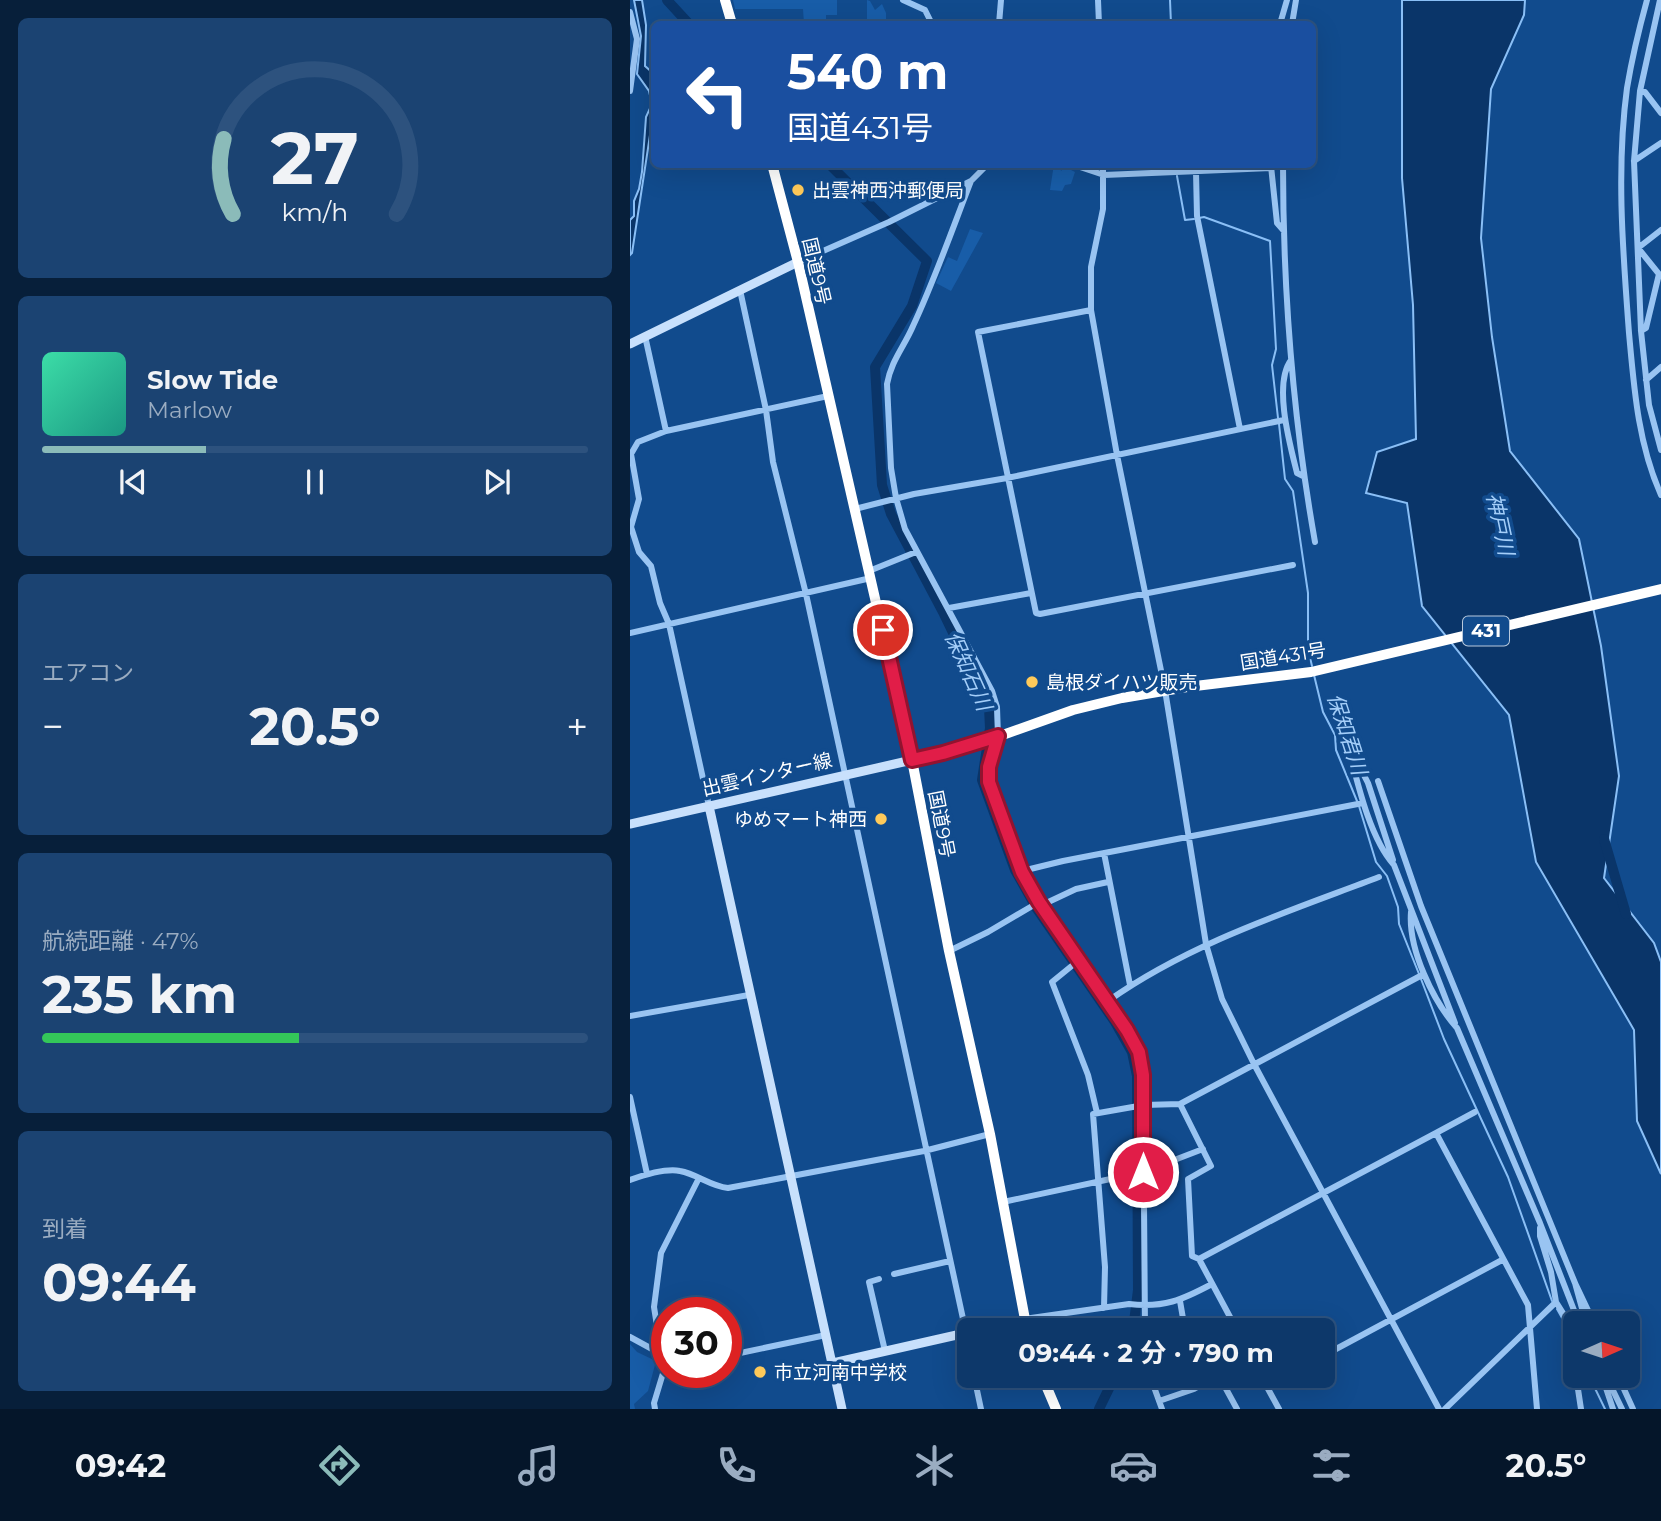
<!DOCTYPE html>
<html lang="ja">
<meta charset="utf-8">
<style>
body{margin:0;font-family:Montserrat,"Noto Sans JP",sans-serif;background:#1b4372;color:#f1f3f6;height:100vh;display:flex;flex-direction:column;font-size:26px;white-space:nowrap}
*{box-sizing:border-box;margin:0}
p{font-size:23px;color:#9aacc1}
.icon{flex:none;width:38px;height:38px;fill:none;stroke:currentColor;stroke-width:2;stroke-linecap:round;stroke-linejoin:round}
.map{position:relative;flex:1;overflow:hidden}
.drawer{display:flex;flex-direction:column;gap:18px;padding:18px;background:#071f3a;width:630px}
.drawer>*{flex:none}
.banner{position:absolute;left:21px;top:21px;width:665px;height:147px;border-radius:10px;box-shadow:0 7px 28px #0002,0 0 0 2px #2d527e;background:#1a4fa0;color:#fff;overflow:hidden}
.needle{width:46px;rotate:87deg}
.tools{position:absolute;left:933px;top:1311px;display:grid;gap:14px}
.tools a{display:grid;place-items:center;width:77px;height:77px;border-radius:10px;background:#0d386a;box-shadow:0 7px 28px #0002,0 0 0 2px #2d527e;font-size:35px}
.speed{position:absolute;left:21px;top:1297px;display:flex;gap:14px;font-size:35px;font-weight:700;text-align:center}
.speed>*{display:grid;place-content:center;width:91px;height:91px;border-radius:50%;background:#0d386a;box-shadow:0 7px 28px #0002,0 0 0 2px #2d527e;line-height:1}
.speed .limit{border:10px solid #d22;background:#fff;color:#111}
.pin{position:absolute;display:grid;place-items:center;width:60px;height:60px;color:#fff;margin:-30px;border:4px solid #fff;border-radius:50%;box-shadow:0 2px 7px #0007}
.me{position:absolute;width:77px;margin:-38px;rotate:0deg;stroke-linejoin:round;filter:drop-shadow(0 0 5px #0008)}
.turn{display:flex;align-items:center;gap:24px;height:147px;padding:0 21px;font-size:32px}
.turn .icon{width:91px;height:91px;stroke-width:2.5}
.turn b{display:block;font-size:49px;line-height:60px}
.big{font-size:52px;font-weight:700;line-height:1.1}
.drawer .card{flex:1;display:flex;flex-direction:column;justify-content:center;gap:10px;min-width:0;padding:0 24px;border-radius:10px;background:#1b4372}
.drawer .dial{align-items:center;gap:0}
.dial svg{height:182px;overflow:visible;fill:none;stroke:#2d527e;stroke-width:7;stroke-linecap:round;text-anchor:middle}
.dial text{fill:#f1f3f6;stroke:none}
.song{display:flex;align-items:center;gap:21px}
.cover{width:84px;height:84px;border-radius:10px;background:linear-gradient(135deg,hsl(160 70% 55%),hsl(170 70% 35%))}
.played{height:7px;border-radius:4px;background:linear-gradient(90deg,#8bbbb9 30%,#2d527e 30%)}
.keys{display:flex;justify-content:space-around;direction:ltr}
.heat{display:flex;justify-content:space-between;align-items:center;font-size:38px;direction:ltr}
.charge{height:10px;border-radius:5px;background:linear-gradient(90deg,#34c759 47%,#2d527e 0)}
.trip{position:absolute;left:327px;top:1318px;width:378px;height:70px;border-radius:10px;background:#0d386a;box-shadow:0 7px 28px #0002,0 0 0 2px #2d527e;font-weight:700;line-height:70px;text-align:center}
.menu{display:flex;height:112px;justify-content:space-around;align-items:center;background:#05162a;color:#9aacc1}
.menu .icon{width:49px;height:49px}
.menu .on{color:#8bbbb9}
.menu b{font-size:32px;color:#f1f3f6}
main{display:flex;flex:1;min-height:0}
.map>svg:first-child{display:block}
.green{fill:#185da8}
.water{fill:#0a3569;stroke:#8abff6;stroke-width:2}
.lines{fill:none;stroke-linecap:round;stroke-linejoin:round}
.stream{stroke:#8abff6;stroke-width:2}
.river{stroke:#0a3569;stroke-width:10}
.street{stroke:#99c4f2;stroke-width:6}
.secondary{stroke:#c8e0fc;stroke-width:9}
.highway{stroke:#fff;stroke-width:10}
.route-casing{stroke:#92132f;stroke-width:18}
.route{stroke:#e11d48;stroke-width:12}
.poi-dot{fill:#ffca5a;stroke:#114b8d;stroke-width:2.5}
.labels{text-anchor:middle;stroke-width:7;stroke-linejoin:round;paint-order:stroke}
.shield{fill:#114b8d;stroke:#b8c9dd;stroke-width:2}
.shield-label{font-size:18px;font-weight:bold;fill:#fff}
.poi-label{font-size:19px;fill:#fff;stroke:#114b8d;text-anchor:start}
.street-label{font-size:19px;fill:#fff;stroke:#114b8d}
.water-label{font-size:21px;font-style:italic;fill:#a4cef9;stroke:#114b8d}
</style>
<main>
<section class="drawer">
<div class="card dial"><svg viewBox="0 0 100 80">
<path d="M14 69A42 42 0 1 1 86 69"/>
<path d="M14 69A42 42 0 0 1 10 36" stroke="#8bbbb9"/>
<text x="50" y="56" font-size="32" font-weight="700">27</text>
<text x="50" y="72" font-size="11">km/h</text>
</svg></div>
<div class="card">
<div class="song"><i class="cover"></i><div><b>Slow Tide</b><p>Marlow</p></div></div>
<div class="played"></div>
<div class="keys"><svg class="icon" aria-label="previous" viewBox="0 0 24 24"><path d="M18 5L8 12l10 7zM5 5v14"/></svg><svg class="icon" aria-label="pause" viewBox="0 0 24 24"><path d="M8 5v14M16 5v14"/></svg><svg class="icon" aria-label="next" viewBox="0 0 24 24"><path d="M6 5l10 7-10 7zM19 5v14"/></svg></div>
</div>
<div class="card"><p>エアコン</p>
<div class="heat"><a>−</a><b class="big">20.5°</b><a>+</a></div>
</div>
<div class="card"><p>航続距離 · 47%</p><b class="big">235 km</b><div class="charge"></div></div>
<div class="card"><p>到着</p><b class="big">09:44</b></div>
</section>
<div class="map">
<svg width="1031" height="1409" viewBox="0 0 1031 1409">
<rect width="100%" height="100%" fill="#114b8d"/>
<path class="green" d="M103 0H207V15H196V24H174L173 9H105Z
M237 0 240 1 245 10 252 4 256 13V24H237Z
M424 164 430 165 431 171 435 167 445 172 441 184 435 185 432 191 420 190Z
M340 229 353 233 321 291 306 283 318 257 327 261Z
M0 1344 7 1352 26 1361 18 1391 4 1404 5 1409H0Z"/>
<path class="water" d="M4 0H12L16 25 15 66 24 74V109L2 253 0 255V220L4 216V201L9 189 12 172 16 117 22 104 19 91 7 74 11 36Z
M772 0H895L894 15 861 89 851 238 862 337 880 451 949 539 971 646 989 776 974 878 1024 943 1031 962V1174L1007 1121 1004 1030 906 862 879 715 792 606 777 503 736 493 747 452 786 439 783 305 772 178Z"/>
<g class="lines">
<path class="stream" d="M540 0 541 24
M547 176 555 220 564 219
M569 218 574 217 640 241 646 349 642 365 648 418
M649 424 655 479 663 491 678 593V649L682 666
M684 675 693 712 705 735 706 750 727 801
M729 806 746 862 757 876 768 907 769 924 789 974
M791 979 814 1039 878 1177 922 1301
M927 1309 936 1325
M959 1376 975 1409"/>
<path class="river" d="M37 0 59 24
M199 164 297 261 282 306 245 367 252 485 261 514 314 614 359 707 360 728 352 780 385 870 407 909 485 1022 502 1052 507 1076 508 1290 503 1330
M974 839 996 914
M469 1409 485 1376"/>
<path class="street" d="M273 0 295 10 302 24
M468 0 469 24
M1017 0C1009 29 1002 58 997 88 986 169 993 253 999 333 1004 388 1008 444 1031 495
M1030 0 1010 91 1004 161 1011 331 1019 405 1031 450
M0 12 7 39 0 91
M369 24 371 0
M650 24 657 0
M662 24 666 0
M1010 91 1015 92 1031 113
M1004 161 1031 143
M441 164 474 175 641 168
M473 164V209L461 267V310L487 455 535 690 576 944 592 999 624 1064 809 1409
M653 164C653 291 663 418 685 542
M641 166 647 223 654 231
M566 172 567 216 610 429
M341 181C322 230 305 279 283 326 274 347 261 361 257 384L261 468 266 498 275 529 362 691 367 707 368 736 359 767V782L392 871 409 902 497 1030 509 1052 513 1075 515 1330
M168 262 259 222 341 181 358 164
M110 290 136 410 143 462 176 594 340 1351
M461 310 348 332 406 613 410 614 663 565
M1011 331 1016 328 1029 274 1008 248 1031 230
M15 336 36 431
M661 360C643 384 660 445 667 473L673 476
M1016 380 1031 367
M225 509 284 494 377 478 654 420
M239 571 286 552
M319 608 401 593
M0 633 241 578
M716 738C726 776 738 836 764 865L825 1023
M721 750 738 783 763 860
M748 781 791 906 945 1283
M79 806 39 624 30 603 21 566 9 552 1 527 9 499 1 454 8 442 36 431 198 396
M474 853 500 985
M392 871 433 861 733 803
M412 905 446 889 478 882
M781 912C778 949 803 1001 827 1028L910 1223 949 1323
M319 951 358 932 409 902
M449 960 422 982 458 1075 467 1113
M478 1001C560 943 657 912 749 877
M0 1016 119 995
M0 1097 17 1174
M550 1104 581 1166 558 1179 562 1256 569 1259
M806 1133 845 1112
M0 1180C14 1175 35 1168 50 1171 67 1174 80 1186 98 1188L294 1151 360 1134
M373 1202 513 1172 573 1149
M264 1274 320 1261
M249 1279 239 1282 255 1351
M550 1301 555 1330
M926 1302 938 1321 945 1368
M474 1308 475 1267 463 1114 514 1105 550 1104 794 974
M394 1319 499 1304C534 1308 552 1300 582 1284
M956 1323 945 1283 964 1323
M607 1330 569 1259 806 1133 898 1305 907 1409
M0 1337 33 1355
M96 1356 196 1335
M693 1356 872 1260
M344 1376 351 1409
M520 1376 532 1409
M589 1376 607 1409
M631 1376 649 1409
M946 1376 951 1409
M972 1376 983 1409
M976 1376 992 1409
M988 1376 1003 1409
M637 1386 657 1376
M529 1401 564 1389 587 1376
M25 1409 24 1403 34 1370 24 1307 31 1253 69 1178
M815 1409 926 1302 921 1272 910 1236V1228"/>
<path class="secondary" d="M0 344 168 262
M79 806 212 1409
M0 824 282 760
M347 1330 393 1320
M203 1363 340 1332"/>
<path class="highway" d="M95 0 102 24
M142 164 168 262 282 760 319 951 360 1134 397 1330
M282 760 353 742 443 710 492 698 557 687 681 672 1031 589
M412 1376 426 1409"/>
</g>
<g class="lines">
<defs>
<path id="route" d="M253 630 282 760 313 753 368 736 359 767V782L392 872 409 902 497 1030 509 1052 513 1075V1172"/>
</defs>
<use href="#route" class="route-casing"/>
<use href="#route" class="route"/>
</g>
<g class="poi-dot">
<circle cx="168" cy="190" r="7"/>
<circle cx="402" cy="682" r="7"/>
<circle cx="251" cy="819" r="7"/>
<circle cx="130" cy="1372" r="7"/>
</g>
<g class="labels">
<rect class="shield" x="833" y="616.5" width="46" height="29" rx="5"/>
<g class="shield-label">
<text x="856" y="637">431</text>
</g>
<g class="poi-label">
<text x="182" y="197">出雲神西沖郵便局</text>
<text x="416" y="689">島根ダイハツ販売</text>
<text x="237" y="826" text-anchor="end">ゆめマート神西</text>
<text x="144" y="1379">市立河南中学校</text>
</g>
<g class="street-label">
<text transform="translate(187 271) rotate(77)" y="7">国道9号</text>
<text transform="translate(653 656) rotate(-9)" y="7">国道431号</text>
<text transform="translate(137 774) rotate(-13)" y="7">出雲インター線</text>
<text transform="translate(312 824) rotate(79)" y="7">国道9号</text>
</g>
<g class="water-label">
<text transform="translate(870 524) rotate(78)" y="7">神戸川</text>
<text transform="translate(338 671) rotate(66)" y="7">保知石川</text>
<text transform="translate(717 734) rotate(72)" y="7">保知君川</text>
</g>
</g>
</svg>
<div class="tools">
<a><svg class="needle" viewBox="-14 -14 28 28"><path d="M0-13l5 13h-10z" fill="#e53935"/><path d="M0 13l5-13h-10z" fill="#9aacc1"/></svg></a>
</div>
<div class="speed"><div class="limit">30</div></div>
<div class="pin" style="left:253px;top:630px;background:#d93025"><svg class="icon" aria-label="arrive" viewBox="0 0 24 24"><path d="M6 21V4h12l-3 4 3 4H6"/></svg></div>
<svg class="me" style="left:513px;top:1172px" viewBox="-20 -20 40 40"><circle r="17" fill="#e11d48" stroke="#fff" stroke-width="3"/><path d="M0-11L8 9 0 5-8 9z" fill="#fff"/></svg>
<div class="trip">09:44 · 2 分 · 790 m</div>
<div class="banner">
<div class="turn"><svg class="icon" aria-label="left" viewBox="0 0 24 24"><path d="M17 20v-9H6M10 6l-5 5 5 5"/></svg><div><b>540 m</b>国道431号</div></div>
</div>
</div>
</main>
<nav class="menu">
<b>09:42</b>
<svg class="icon on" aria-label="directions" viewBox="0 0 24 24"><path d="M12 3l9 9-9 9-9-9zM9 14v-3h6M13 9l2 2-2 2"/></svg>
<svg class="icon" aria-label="music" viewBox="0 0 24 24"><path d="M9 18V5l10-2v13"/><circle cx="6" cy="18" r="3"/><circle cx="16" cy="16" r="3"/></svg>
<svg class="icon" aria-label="phone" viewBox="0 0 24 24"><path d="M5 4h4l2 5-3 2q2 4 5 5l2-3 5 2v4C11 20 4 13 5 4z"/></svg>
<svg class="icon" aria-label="climate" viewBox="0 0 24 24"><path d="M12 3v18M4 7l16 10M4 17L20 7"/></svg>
<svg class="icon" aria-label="car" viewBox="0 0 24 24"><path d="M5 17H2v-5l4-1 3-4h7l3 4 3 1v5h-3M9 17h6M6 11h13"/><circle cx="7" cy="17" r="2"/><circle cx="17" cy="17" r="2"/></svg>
<svg class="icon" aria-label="filters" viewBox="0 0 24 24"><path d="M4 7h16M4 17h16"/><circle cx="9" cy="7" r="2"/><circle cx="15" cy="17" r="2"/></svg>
<b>20.5°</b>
</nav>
